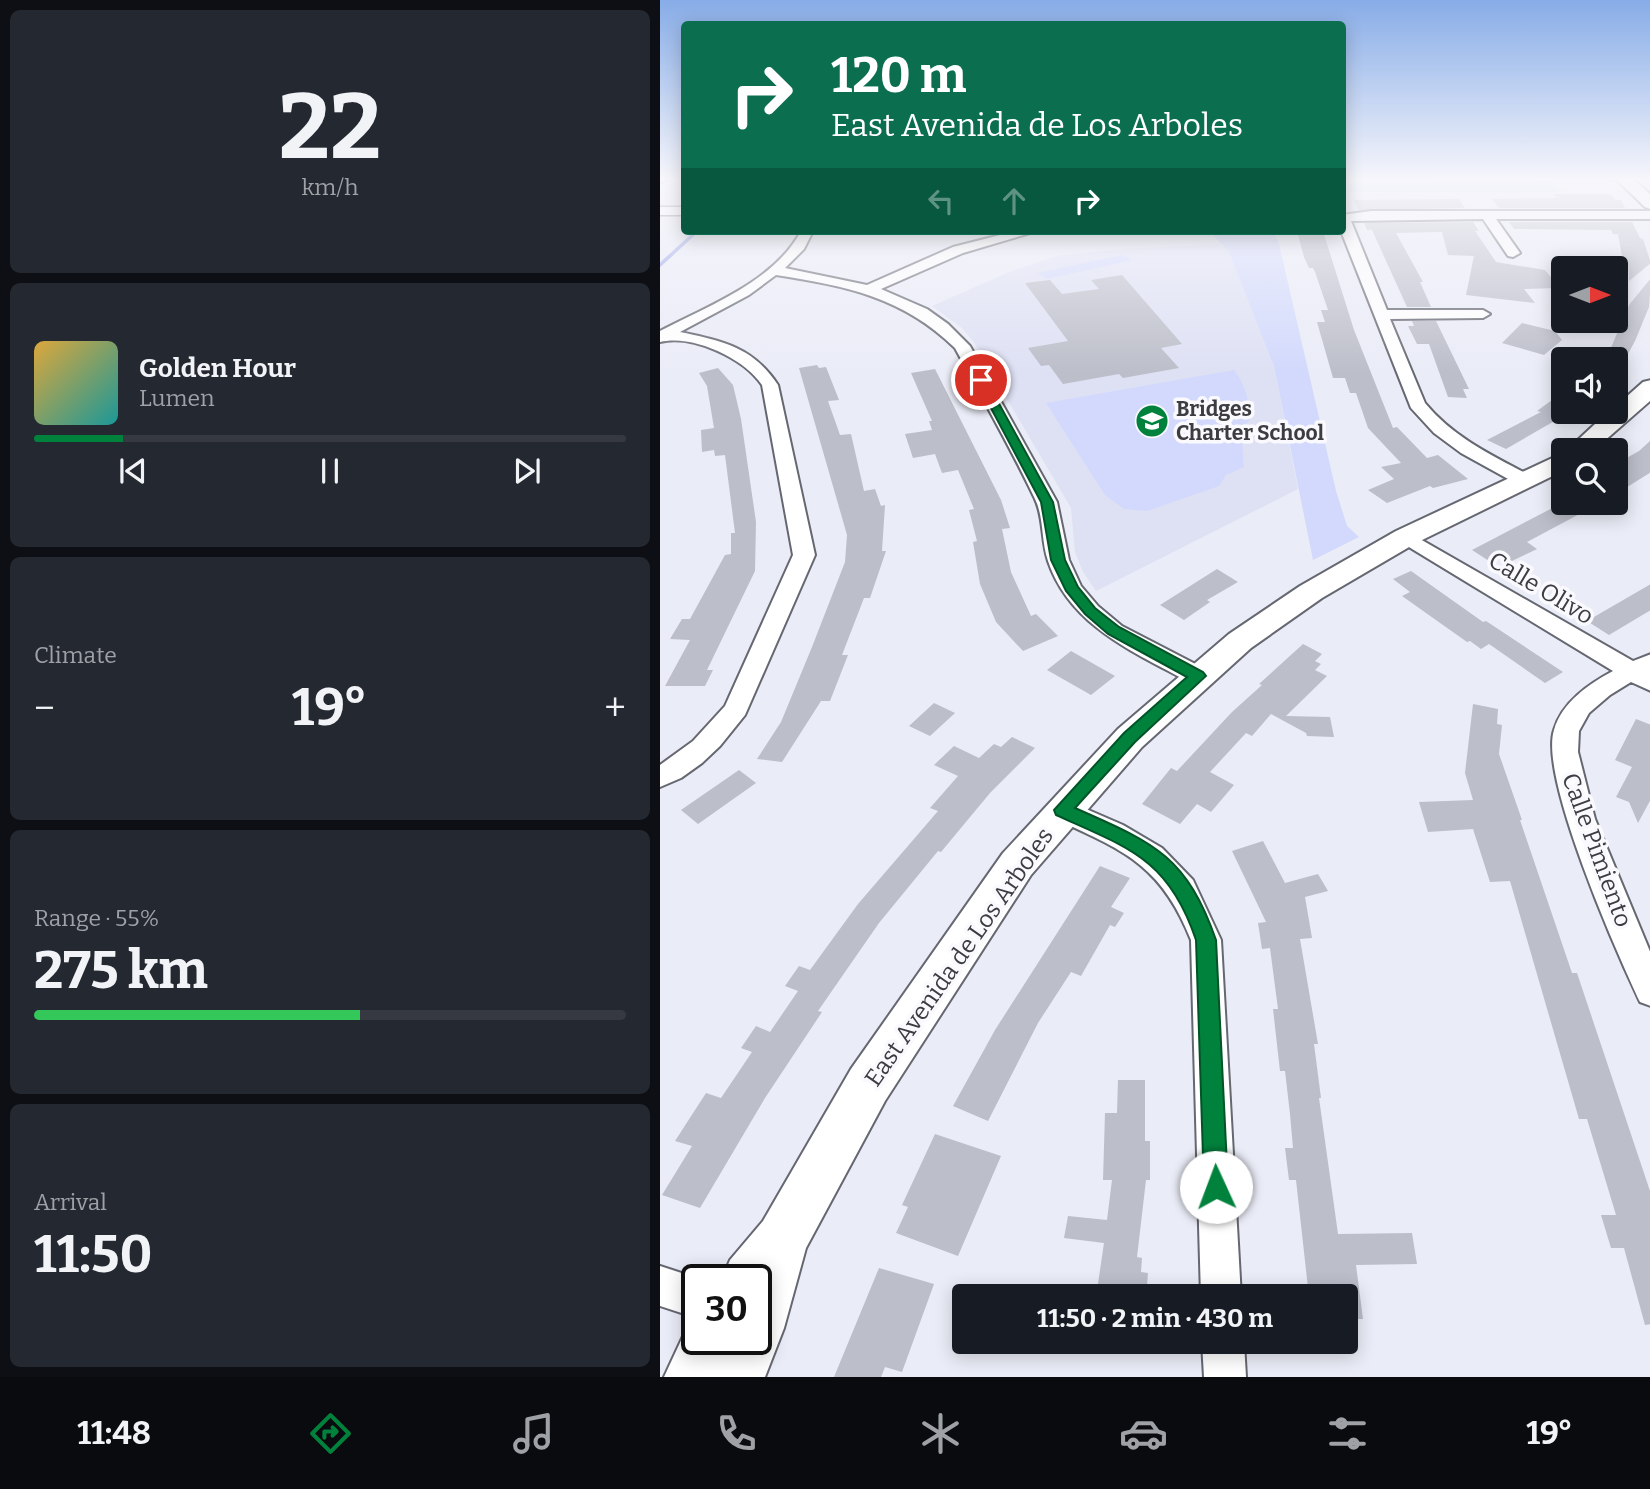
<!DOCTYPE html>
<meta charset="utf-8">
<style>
body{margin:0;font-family:Bitter,serif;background:#242831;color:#f1f3f6;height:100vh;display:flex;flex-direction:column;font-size:26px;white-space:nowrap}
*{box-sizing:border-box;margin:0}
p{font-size:23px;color:#9ea1a6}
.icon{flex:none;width:38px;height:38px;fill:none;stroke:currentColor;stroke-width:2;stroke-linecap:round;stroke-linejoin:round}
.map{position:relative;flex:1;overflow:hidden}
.details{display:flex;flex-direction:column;gap:10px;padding:10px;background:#0d0f14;width:660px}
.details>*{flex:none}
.guide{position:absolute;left:21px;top:21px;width:665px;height:214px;border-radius:7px;box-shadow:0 4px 18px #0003;background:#0b6e4f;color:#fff;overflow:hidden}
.needle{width:46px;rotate:90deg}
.controls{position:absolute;left:891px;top:256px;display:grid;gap:14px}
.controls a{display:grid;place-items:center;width:77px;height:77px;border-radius:7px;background:#171b24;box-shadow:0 4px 18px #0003;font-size:35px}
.speed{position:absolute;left:21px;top:1264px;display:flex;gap:14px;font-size:35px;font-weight:700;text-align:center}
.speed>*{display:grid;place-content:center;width:91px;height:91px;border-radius:50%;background:#171b24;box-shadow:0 4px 18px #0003;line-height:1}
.speed .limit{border:4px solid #111;border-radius:10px;background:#fff;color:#111}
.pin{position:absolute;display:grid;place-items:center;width:60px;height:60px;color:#fff;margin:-30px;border:4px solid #fff;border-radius:50%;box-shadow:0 2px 7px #0007}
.me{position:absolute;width:77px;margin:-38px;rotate:358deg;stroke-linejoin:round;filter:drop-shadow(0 0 5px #0008)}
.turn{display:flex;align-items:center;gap:24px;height:147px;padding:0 35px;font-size:32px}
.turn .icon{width:91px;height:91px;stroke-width:2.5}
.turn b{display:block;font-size:49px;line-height:60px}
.lanes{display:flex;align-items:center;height:66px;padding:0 35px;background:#0003;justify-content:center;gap:35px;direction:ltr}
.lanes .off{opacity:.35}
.big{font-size:52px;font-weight:700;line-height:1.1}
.details .card{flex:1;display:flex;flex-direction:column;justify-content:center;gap:10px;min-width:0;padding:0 24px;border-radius:10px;background:#242831}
.details .dial{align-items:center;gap:0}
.dial b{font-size:91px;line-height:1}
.song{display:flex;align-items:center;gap:21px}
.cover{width:84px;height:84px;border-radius:10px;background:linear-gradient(135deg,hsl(40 70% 55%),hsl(180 70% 35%))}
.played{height:7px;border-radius:4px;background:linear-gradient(90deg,#01823c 15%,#363941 15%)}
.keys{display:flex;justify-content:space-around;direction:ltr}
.heat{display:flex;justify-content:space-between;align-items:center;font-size:38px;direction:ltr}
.charge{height:10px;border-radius:5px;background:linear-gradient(90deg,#34c759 55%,#363941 0)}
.trip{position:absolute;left:292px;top:1284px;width:406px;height:70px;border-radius:7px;background:#171b24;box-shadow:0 4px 18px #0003;font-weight:700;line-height:70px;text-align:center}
.tabs{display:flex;height:112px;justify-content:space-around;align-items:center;background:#090b0e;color:#9ea1a6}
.tabs .icon{width:49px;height:49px}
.tabs .selected{color:#01823c}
.tabs b{font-size:32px;color:#f1f3f6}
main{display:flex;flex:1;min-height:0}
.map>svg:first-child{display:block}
.built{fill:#dee1f4}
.green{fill:#d2d9fc}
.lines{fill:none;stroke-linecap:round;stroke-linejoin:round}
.stream{stroke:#97a0e6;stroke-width:3.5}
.building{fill:#bcbec9}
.minor-casing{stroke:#656771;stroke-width:4}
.tertiary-casing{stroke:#656771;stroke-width:3}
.secondary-casing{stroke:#656771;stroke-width:4}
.minor{fill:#fff;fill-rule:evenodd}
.tertiary{fill:#fff;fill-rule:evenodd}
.secondary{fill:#fff;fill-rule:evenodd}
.route{fill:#01823c;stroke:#015427;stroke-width:2}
.labels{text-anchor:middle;stroke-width:7;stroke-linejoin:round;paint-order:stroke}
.far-poi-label{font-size:21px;font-weight:bold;fill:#3c3d41;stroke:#f9f9fe;text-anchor:start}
.street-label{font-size:24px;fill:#3c3d41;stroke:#f9f9fe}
</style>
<main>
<section class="details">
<div class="card dial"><b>22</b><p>km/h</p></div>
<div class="card">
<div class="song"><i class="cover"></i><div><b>Golden Hour</b><p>Lumen</p></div></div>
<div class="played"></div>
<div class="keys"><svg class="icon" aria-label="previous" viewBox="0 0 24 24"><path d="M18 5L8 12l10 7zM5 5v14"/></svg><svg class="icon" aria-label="pause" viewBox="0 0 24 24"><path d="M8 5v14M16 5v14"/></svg><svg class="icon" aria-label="next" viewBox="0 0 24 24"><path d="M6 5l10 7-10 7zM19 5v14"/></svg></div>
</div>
<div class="card"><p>Climate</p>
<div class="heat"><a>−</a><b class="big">19°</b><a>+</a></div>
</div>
<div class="card"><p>Range · 55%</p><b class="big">275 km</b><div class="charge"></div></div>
<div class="card"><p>Arrival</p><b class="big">11:50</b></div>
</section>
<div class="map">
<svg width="991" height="1377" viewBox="0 0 991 1377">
<rect width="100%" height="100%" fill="#eaecf7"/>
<path class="built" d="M560 244 569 252 583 283 614 366 638 489 436 591 423 572 415 552 411 508 313 341 302 328 272 306 349 272 397 256 448 250Z"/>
<path class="green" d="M868 179H890L902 192H683V184L871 183Z
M587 231H613L619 244 676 491 687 526 699 537 653 560 614 366 569 252 553 235Z
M463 255 472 260 387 279 377 273Z
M574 370C586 385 589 401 590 420L581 428 584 467 566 475 559 486 487 511 464 509 445 495 386 403Z"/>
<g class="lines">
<path class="stream" d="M0 265 37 231"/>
</g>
<path class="building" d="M893 194H950L956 200H961L965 208H839L832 199 897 198Z
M799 199 805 208 698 210 694 200Z
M813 222 819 231H815L836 262 885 270 900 288 864 289 875 303 806 295 814 256 788 255 782 232 736 233 763 282H760L771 307H747L712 230H707L704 223Z
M849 222H972L980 238 983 239 991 263 969 281 968 262H963L958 234H953L951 230 854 229Z
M637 231H663L694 330 733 428 737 427 767 458 778 455 808 479 773 488 770 486 727 503 708 490 734 479 721 467 741 463 708 428 696 393H690L685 378H673L657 322H665L661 310H668L655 272 653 268H649L644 257Z
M462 275 522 344 501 348 519 368 463 378 459 374 403 384 389 365 381 366 368 348 408 341 365 283 390 280 402 294 439 289 431 280Z
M991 278 989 307 975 341 968 354 950 350 969 305Z
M752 321H776L809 389H803L807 398 788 397 769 344H757L748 326H754Z
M862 323 895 331 902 340 884 355 842 343Z
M157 365 159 368 166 367 179 400 168 401 180 435 191 434 204 491 215 489 221 506 225 505 222 551H226L210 598H204L182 655H188L170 701H161L122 762 97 759 121 722 152 647 185 562 187 535 139 368Z
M58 368 73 385 81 419 96 522 95 571 47 670H53L45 686H5L30 640 10 639 22 619H30L65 555 71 554V533H75L65 455 55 456 54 450 42 452 41 430 54 428 47 386 39 373Z
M275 369 341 500 350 528 342 529 351 572 371 616 376 614 398 636 363 651 336 622 320 584 313 542 317 541 309 510 314 509 298 470 282 473 275 454 253 458 245 434 272 430 269 421H272L251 373Z
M903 392V411H911L903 416V421L898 419 846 449 827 440 881 412 877 411Z
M991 440V472L956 494V464L979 451Z
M904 502H942L867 542 877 549 852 561 842 554 829 561 812 550Z
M557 569 578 582 547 600 550 602 524 620 500 605Z
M751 571 823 622 826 621 903 672 885 683 829 644 821 649 810 641 807 642 742 596 750 592 733 579Z
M991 584V610L949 635 927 621Z
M643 644 662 654 655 661 661 664 655 670 667 676 626 716 670 717 674 737 647 736 646 733 611 714 592 736 586 733 550 772 574 785 551 812 537 804 520 824 482 804 511 768 517 771 572 712 602 685 599 684Z
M411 651 455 676 431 695 387 670Z
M274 703 295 713 270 736 249 726Z
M813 704 838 709 837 724 842 725 839 754 862 820H860L912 973H917L991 1194V1324L985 1325 964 1248H951L941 1215H956L927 1119H919L850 881 830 882 813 829 768 832 759 802 813 800 805 773Z
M976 719 991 725V799L978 823 969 802 956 797 972 767 955 760Z
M352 737 375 748 330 793 281 852 278 851 219 923 158 1011 162 1012 105 1098 40 1208 2 1195 32 1146 15 1141 46 1093 61 1098 92 1052 81 1048 96 1026 110 1032 138 991 125 986 139 966 150 970 198 904 278 811 270 808 298 776 274 765 294 746 319 758 334 744 341 747Z
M79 770 96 783 38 824 21 810Z
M603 841 625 883 658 874 668 891 645 897 652 938 640 939 658 1044H654L661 1098H659L678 1234 752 1233 757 1264 696 1265 703 1319H686V1297H649L636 1180H629L625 1148H633L630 1114 625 1071H620L613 1009H618L610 948 602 949 598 923 606 922 572 851Z
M440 866 470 878 451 907 464 913 455 927 450 925 421 976 411 972 378 1023 328 1121 293 1106 335 1030Z
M458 1080H485V1141H490V1180H486L477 1257 482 1258 481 1272 488 1273 486 1297H436L444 1243 404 1238 408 1216 447 1220 452 1180H443L445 1113H457Z
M275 1134 341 1156 298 1256 236 1233 248 1207 242 1205Z
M219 1268 274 1284 242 1372 225 1367 221 1377H174Z"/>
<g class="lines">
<defs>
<path id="minor" d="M0 179H7L1 182Z
M711 211H991V219H836L860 253 853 257 848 256 823 219 691 221 727 310H823L830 314 823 318 730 319 765 403C794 438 833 456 873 477L876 481 873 485H859L801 453 774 433 751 408 681 231 682 215Z
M141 231H153L144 249 125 268 207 285 293 247 356 231H377L303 253 221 289 267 309 288 324 310 346 397 502 409 560 421 586 438 606 462 626 547 670 550 676 547 682 538 684 529 682C474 652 410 626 388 561 381 541 384 517 375 499 351 448 322 398 295 348 243 297 186 286 116 275L89 295 20 332C63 341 93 347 118 385L155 555 85 715 60 746 42 763 21 778 0 787V765L33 741 65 706 133 555 102 385C84 358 32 334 0 342V331C48 306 115 281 141 231Z
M746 531 973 661 991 654V691L971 682 950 695 929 713 919 731 918 752 935 819 991 954V1006L980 1002C957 953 879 777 894 730 902 702 929 684 953 671L739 541 736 537 739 533Z
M403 799 463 825 502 848 533 880 561 940 581 1297H541L531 940C501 864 463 850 393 818L389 810 393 802Z
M0 1266 40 1279H37V1318L0 1306Z
M542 1342H584L586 1377H544Z"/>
<path id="tertiary" d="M0 207H24V215H0Z"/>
<path id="secondary" d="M956 179H973L991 195V209L985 207Z
M991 380V400L934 450H907L949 411H956V406L983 382Z
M903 453V471L756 543 662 598 591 648 482 747 371 875 225 1101 146 1248 124 1328 105 1377H4L31 1319 37 1317V1339H96V1279H62L70 1260 103 1221 191 1069 343 853 458 729 569 634 640 586 736 531Z"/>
</defs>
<use href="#minor" class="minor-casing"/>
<use href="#tertiary" class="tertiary-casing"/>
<use href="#secondary" class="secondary-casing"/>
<use href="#minor" class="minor"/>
<use href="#tertiary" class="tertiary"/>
<use href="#secondary" class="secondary"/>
</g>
<linearGradient id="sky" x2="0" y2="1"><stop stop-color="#87ace7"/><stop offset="0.48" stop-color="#f6f6fb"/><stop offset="1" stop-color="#f6f6fb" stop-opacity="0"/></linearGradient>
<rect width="991" height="372" fill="url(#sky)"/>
<path class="route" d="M321 376 326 380 393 502 405 560 418 587 435 608 459 627 543 672 546 676 475 742 415 808C494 843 526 855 556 940L568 1187 565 1196 556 1199 548 1196 544 1187 536 940C509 859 469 848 396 815L394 810 464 733 527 677 448 634 425 614 406 591 391 560 381 502 316 380Z"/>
<defs>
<symbol id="school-disc" viewBox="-11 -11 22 22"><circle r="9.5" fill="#01823c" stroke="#f9f9fe"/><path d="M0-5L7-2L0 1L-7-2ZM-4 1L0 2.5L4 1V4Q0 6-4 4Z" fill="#fff"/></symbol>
</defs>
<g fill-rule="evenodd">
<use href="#school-disc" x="473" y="402" width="38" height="38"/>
</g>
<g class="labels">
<g class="far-poi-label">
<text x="516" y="416">Bridges<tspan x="516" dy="24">Charter School</tspan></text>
</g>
<g class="street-label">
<text transform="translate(881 588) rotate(31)" y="8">Calle Olivo</text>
<text transform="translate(937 850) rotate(70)" y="8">Calle Pimiento</text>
<text transform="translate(299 957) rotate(-55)" y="8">East Avenida de Los Arboles</text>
</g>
</g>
</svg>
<div class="controls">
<a><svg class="needle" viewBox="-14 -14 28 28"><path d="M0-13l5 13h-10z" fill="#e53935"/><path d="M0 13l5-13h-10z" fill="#9ea1a6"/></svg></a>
<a><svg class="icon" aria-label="sound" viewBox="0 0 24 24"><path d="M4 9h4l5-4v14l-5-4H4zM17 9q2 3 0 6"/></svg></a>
<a><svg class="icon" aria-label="search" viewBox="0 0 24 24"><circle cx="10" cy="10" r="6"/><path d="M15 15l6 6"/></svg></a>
</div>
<div class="speed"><div class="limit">30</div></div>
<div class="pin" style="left:321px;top:380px;background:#d93025"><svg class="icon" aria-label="arrive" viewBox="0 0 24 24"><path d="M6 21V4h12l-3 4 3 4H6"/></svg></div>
<svg class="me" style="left:556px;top:1187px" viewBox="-20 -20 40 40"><circle r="19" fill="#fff"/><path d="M0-13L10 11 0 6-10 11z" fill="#01823c"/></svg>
<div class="trip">11:50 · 2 min · 430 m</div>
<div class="guide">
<div class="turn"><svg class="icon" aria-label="right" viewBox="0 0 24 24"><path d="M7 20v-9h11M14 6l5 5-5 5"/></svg><div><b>120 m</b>East Avenida de Los Arboles</div></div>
<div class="lanes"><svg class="icon off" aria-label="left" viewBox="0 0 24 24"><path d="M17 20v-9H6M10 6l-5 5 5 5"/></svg><svg class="icon off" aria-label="ahead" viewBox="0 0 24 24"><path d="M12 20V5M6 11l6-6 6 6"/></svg><svg class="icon" aria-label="right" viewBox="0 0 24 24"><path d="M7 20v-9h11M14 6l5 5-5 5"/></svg></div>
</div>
</div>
</main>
<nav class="tabs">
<b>11:48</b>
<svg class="icon selected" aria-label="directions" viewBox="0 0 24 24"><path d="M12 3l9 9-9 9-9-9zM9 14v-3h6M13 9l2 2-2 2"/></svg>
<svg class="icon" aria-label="music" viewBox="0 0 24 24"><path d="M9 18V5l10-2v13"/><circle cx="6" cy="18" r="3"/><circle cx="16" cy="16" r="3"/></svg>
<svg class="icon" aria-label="phone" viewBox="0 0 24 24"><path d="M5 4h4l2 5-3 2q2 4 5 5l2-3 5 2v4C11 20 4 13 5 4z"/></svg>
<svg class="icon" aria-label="climate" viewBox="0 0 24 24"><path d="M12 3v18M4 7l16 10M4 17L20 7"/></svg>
<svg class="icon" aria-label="car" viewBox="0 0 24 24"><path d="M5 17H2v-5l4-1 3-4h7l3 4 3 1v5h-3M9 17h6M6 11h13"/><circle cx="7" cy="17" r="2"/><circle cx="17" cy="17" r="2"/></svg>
<svg class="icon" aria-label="filters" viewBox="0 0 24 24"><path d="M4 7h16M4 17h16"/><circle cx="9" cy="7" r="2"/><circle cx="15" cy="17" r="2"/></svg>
<b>19°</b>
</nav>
